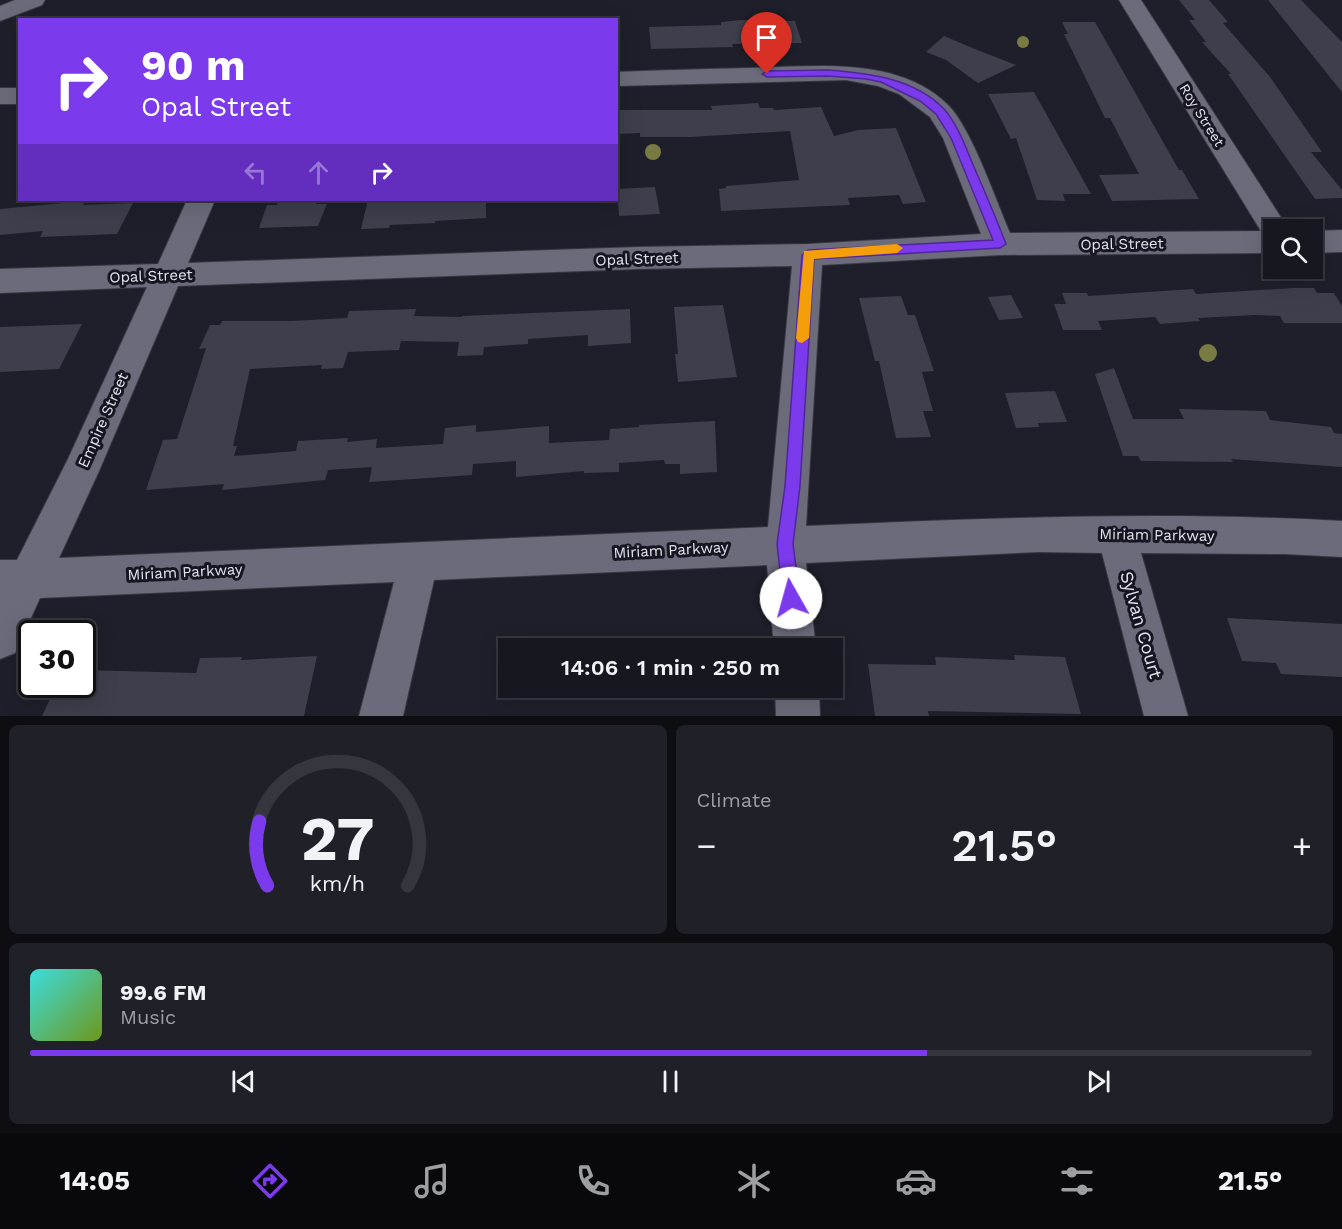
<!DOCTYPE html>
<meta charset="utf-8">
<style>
body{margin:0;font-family:"Work Sans",sans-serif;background:#202029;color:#f1f3f6;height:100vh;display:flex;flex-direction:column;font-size:22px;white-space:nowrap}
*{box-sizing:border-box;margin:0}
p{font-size:20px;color:#9e9fa5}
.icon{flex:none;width:33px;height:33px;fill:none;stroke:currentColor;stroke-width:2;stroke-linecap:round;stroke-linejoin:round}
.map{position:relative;height:716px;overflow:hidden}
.details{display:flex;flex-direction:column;gap:9px;padding:9px;background:#0d0d12;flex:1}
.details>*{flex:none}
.banner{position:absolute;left:18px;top:18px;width:600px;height:183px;border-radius:0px;box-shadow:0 6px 24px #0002,0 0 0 2px #36363e;background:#7c3aed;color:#fff;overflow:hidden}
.fabs{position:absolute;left:1263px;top:219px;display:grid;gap:12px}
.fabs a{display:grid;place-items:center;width:60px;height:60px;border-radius:0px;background:#171720;box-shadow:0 6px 24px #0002,0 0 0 2px #36363e;font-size:30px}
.speed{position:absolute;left:18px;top:620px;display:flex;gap:12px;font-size:30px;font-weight:700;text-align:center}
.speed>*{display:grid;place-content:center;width:78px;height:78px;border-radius:50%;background:#171720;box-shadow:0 6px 24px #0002,0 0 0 2px #36363e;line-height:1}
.speed .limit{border:3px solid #111;border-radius:9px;background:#fff;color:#111}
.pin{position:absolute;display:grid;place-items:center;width:51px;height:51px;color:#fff;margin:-62px -26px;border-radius:50% 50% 50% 0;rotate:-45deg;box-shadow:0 0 6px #0007}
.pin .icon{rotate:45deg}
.me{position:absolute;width:66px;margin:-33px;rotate:353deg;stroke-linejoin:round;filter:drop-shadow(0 0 4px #0008)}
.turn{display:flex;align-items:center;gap:21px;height:126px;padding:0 24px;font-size:27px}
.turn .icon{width:78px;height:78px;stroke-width:2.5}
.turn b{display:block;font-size:42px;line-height:51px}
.lanes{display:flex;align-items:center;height:57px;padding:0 24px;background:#0003;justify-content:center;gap:30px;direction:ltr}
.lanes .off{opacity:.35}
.big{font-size:45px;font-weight:600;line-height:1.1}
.details .tile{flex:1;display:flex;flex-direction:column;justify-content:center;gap:9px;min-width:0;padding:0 21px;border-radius:9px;background:#202029}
.details .dial{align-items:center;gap:0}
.dial svg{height:156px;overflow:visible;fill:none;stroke:#36363e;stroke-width:7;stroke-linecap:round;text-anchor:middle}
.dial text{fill:#f1f3f6;stroke:none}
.song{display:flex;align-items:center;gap:18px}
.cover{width:72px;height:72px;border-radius:9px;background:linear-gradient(135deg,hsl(180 70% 55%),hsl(80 70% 35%))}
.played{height:6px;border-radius:3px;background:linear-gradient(90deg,#7c3aed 70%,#36363e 70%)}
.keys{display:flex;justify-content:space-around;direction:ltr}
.heat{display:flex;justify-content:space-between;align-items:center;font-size:33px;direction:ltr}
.details .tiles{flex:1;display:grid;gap:9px;grid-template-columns:1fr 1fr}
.tile:last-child{grid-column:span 2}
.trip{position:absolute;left:498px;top:638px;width:345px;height:60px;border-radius:0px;background:#171720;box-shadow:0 6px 24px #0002,0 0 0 2px #36363e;font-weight:600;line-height:60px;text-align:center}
.tabs{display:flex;height:96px;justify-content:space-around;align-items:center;background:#09090d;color:#9e9fa5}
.tabs .icon{width:42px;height:42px}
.tabs .current{color:#7c3aed}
.tabs b{font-size:27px;color:#f1f3f6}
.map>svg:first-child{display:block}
.building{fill:#3e3e4c}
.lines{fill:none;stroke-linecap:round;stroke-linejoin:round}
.minor-casing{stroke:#393943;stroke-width:2}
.minor{fill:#6c6b7b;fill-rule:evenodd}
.tree{fill:#7a7b42}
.route{fill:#7c3aed;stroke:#51269a;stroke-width:1.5}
.slow{fill:#f59e0b}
.labels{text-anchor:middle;stroke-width:6;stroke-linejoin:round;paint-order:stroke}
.far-street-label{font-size:14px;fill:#e5e5ee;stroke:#161521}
.street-label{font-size:15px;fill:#e5e5ee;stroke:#161521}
.near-street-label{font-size:18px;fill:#e5e5ee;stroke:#161521}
</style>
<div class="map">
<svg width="1342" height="716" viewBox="0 0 1342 716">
<rect width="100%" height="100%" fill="#1f1f2b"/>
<path class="building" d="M1179 0H1209L1228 22 1223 23 1270 77 1322 152H1311L1342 190V198L1315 199 1228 74H1231L1202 42H1206L1189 20H1195Z
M1268 0H1301L1342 42V92Z
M741 20 795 21 802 43 732 44 733 47 651 49 649 27 721 25V22Z
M1062 22H1095L1179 170H1182L1199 199 1112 201 1099 175 1139 174 1110 118H1105L1064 34H1068Z
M944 36 975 49 1016 65 978 83 946 60 926 52Z
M1034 92 1091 194H1063L1065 201 1037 200 1016 138 1011 139 988 94Z
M758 103 760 108H773L774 110 821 107 834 136 858 130 896 128 926 202 903 204 899 195 848 198 850 205 721 211 719 189 726 188V186L799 180 790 131 691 137H640V133L617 134V110H712L711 106Z
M655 187 660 214 619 216 617 189Z
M279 200H317L316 204H327L318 226 259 228 267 205H277Z
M368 200H486V218L435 221V223L390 225 389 228 361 229Z
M85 201 83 205 133 203 117 234 40 237 43 231 0 235V209Z
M1293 288H1314L1317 293H1334L1342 306V323H1284L1280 316 1255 315 1198 318 1200 321 1160 324 1155 317 1098 321 1102 330H1063L1054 304H1066L1062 293H1087L1088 296 1193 289 1196 294Z
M1011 295 1023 318 999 320 988 297Z
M901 296 908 315H915L934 371 922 372 933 411H923L931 437 896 438 879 361H875L859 298Z
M723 305 737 377 678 382 675 354H678L674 307Z
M416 309 414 316 462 317V316L630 309 631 343 588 346V335L528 339V344L484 347 483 355 457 356 459 342 401 341 399 350 348 352 343 368 321 369 322 365 250 369 233 446H237L234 456 296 451 298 441 348 438 347 442 377 439 376 448 443 444 445 428 476 425V432L549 426V443L609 440 610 429 639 427V425L715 421 717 472 680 474V464H665L664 460 619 463V472L584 473V471L516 477V461L473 464 472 475 369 482 372 467 328 470 325 480 222 490 224 484 146 490 163 440 177 439 206 348 199 349 210 325H220L222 321H291L347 318 349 311Z
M82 324 59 369 0 372V327Z
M1114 368 1133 419H1184L1179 409 1266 411 1270 420 1331 427 1334 433 1342 434V467L1231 459 1233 462 1141 461 1138 456H1123L1095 374Z
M1055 391 1067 422 1038 423 1039 427 1016 428 1005 393Z
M1227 618 1342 624V677L1281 674 1276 663 1242 661Z
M701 636 702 648H655V642Z
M1014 655 1065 657 1081 714 928 711 929 716H875L868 664 936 665 935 657 1015 660Z
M317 656 304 716H42L57 684H82V670L196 673 200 658 242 657 241 660Z
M659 687H708L709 694 661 699Z"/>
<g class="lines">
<defs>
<path id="minor" d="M15 0H45L42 5 0 21V6Z
M1119 0H1141L1289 230H1274V253L1000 255 822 265 806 526C985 518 1163 511 1342 521V557L1285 554 1141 553 1188 716H1144L1102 553 1039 552 806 563 816 648H774L767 565 434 580 403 716H359L394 582 40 598 15 653 0 659V560H17L68 459 147 287 0 293V269L158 264 187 200H215L188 263 638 247 808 244 981 234 943 138 930 117 899 94 878 86 846 80 616 86V72C661 70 705 69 749 68 813 67 899 55 949 106 972 130 996 201 1010 233L1261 231ZM792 266 768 527 59 558 99 471 178 286 638 269Z
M0 88H20V104H0Z
M1342 230V252L1312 253V231Z
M775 687H819L820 716H776Z"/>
</defs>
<use href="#minor" class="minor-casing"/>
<use href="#minor" class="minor"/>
</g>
<g class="tree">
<circle cx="1023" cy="42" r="6"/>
<circle cx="653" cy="152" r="8"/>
<circle cx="1208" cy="353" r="9"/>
</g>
<path class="route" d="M828 70C868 73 914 78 944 109 958 125 966 148 974 167 985 192 996 218 1006 244L1000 248 814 259 800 486 793 544 800 598 797 604 791 607 785 604 783 598 777 544 785 486 802 255 808 250 993 240 951 138 936 114 920 101 881 82 866 79 828 76 767 77 762 74 767 71Z"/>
<path class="slow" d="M897 244 903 248 897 253 814 259 809 338 802 343 798 342 796 338 804 251Z"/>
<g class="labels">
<g class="far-street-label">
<text transform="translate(1202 115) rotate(58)" y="5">Roy Street</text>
</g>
<g class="street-label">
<text transform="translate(1122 244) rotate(-1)" y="5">Opal Street</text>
<text transform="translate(637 259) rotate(-2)" y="5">Opal Street</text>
<text transform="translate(151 276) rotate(-2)" y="5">Opal Street</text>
<text transform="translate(103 420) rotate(-66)" y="5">Empire Street</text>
<text transform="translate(1157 535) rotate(1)" y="5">Miriam Parkway</text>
<text transform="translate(671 550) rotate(-3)" y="5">Miriam Parkway</text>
<text transform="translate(185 572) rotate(-3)" y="5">Miriam Parkway</text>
</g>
<g class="near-street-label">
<text transform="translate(1141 625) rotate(74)" y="6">Sylvan Court</text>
</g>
</g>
</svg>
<div class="fabs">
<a><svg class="icon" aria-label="search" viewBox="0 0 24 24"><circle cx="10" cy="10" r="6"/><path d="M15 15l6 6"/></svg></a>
</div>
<div class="speed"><div class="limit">30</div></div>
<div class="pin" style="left:767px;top:74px;background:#d93025"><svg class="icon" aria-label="arrive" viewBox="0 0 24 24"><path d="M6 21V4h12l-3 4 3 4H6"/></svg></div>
<svg class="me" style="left:791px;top:598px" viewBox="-20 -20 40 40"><circle r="19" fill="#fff"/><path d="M0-13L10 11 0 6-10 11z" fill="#7c3aed"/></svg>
<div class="trip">14:06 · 1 min · 250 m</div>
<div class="banner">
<div class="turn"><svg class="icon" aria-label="right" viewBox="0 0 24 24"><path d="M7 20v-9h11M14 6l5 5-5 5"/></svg><div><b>90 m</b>Opal Street</div></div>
<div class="lanes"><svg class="icon off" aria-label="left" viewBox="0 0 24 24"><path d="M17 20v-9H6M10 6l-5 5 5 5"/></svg><svg class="icon off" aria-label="ahead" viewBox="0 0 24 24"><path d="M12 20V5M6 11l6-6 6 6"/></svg><svg class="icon" aria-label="right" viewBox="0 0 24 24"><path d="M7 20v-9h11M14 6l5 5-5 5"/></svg></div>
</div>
</div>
<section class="details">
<div class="tiles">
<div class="tile dial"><svg viewBox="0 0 100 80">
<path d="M14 69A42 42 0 1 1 86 69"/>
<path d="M14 69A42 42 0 0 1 10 36" stroke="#7c3aed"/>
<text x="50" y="56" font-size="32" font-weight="700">27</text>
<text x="50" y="72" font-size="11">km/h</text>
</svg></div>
<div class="tile"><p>Climate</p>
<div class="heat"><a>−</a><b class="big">21.5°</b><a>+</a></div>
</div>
<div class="tile">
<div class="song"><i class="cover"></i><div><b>99.6 FM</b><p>Music</p></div></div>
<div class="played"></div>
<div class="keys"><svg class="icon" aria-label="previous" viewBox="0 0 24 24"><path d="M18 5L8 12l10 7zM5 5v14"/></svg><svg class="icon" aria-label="pause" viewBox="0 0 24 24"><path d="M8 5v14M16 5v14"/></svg><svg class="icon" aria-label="next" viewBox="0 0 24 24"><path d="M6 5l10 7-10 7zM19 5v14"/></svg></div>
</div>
</div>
</section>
<nav class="tabs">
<b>14:05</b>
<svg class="icon current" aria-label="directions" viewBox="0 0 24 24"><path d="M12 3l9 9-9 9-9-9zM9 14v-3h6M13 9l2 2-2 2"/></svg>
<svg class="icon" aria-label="music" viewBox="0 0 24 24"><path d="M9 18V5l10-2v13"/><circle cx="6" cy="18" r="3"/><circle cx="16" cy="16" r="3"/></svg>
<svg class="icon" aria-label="phone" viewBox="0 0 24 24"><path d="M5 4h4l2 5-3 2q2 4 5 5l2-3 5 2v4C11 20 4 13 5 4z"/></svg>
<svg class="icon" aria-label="climate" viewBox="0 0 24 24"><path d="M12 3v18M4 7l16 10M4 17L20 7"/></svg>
<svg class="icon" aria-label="car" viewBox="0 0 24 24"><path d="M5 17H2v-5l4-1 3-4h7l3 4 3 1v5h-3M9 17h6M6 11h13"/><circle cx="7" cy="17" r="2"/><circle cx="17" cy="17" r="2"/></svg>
<svg class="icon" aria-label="filters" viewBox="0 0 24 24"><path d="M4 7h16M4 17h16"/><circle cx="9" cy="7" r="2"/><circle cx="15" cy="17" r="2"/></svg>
<b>21.5°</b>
</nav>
